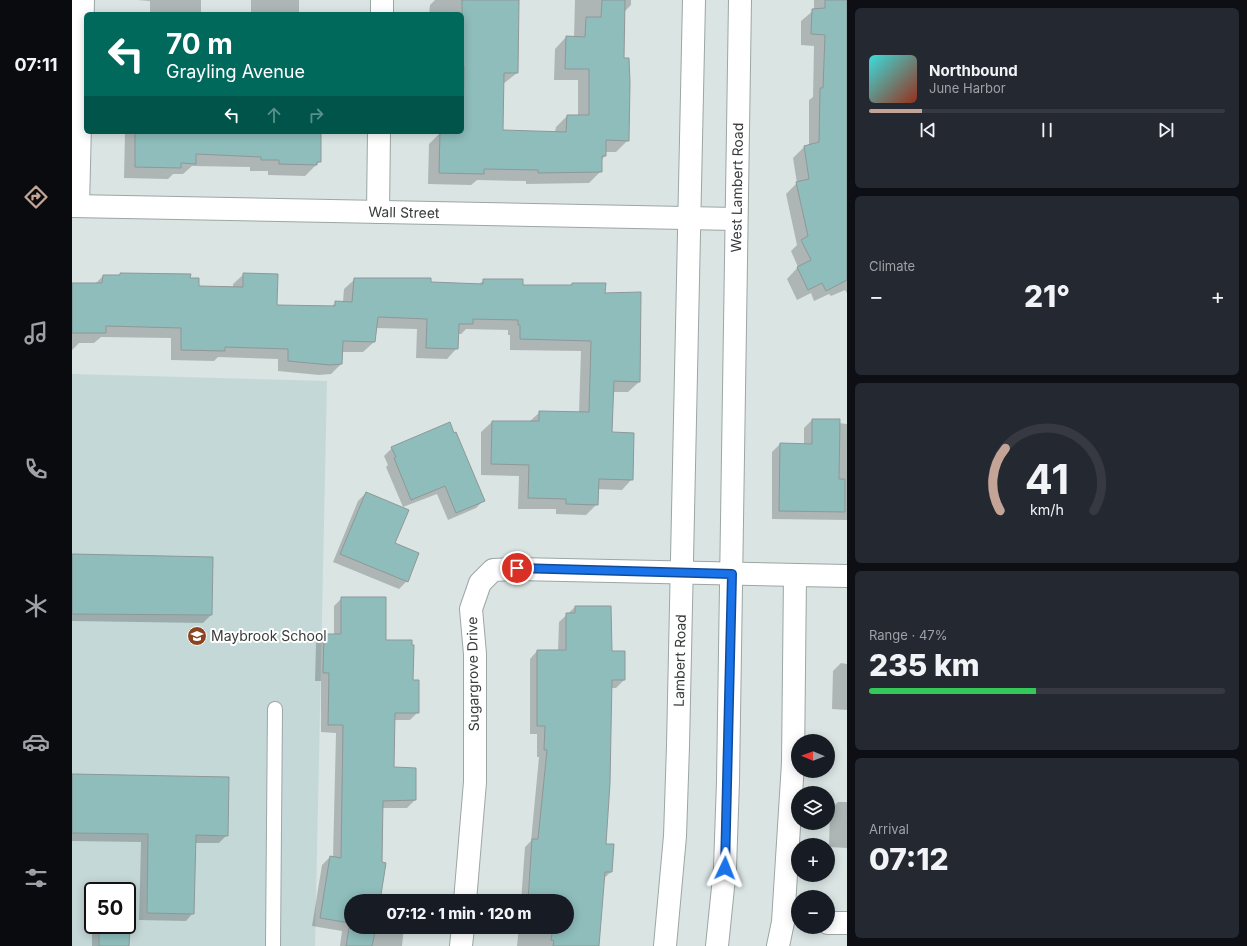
<!DOCTYPE html>
<meta charset="utf-8">
<style>
body{margin:0;font-family:Inter,sans-serif;background:#242831;color:#f1f3f6;height:100vh;display:flex;flex-direction:column;font-size:15px;white-space:nowrap}
*{box-sizing:border-box;margin:0}
p{font-size:13px;color:#9ea1a6}
.icon{flex:none;width:22px;height:22px;fill:none;stroke:currentColor;stroke-width:2;stroke-linecap:round;stroke-linejoin:round}
.map{position:relative;flex:1;overflow:hidden}
.drawer{display:flex;flex-direction:column;gap:8px;padding:8px;background:#0d0f14;width:400px}
.drawer>*{flex:none}
.top-card{position:absolute;left:12px;top:12px;width:380px;height:122px;border-radius:6px;box-shadow:0 2px 10px #0003;background:#00695c;color:#fff;overflow:hidden}
.needle{width:26px;rotate:271deg}
.fabs{position:absolute;left:719px;top:734px;display:grid;gap:8px}
.fabs a{display:grid;place-items:center;width:44px;height:44px;border-radius:50%;background:#171b24;box-shadow:0 2px 10px #0003;font-size:20px}
.speed{position:absolute;left:12px;top:882px;display:flex;gap:8px;font-size:20px;font-weight:700;text-align:center}
.speed>*{display:grid;place-content:center;width:52px;height:52px;border-radius:50%;background:#171b24;box-shadow:0 2px 10px #0003;line-height:1}
.speed .limit{border:2px solid #111;border-radius:6px;background:#fff;color:#111}
.pin{position:absolute;display:grid;place-items:center;width:34px;height:34px;color:#fff;margin:-17px;border:2px solid #fff;border-radius:50%;box-shadow:0 1px 4px #0007}
.me{position:absolute;width:44px;margin:-22px;rotate:2deg;stroke-linejoin:round;filter:drop-shadow(0 0 3px #0008)}
.turn{display:flex;align-items:center;gap:14px;height:84px;padding:0 16px;font-size:18px}
.turn .icon{width:52px;height:52px;stroke-width:2.5}
.turn b{display:block;font-size:28px;line-height:34px}
.lanes{display:flex;align-items:center;height:38px;padding:0 16px;background:#0003;justify-content:center;gap:20px;direction:ltr}
.lanes .off{opacity:.35}
.big{font-size:30px;font-weight:800;line-height:1.1}
.drawer .tile{flex:1;display:flex;flex-direction:column;justify-content:center;gap:6px;min-width:0;padding:0 14px;border-radius:6px;background:#242831}
.drawer .dial{align-items:center;gap:0}
.dial svg{height:104px;overflow:visible;fill:none;stroke:#363941;stroke-width:7;stroke-linecap:round;text-anchor:middle}
.dial text{fill:#f1f3f6;stroke:none}
.song{display:flex;align-items:center;gap:12px}
.cover{width:48px;height:48px;border-radius:6px;background:linear-gradient(135deg,hsl(180 70% 55%),hsl(10 70% 35%))}
.played{height:4px;border-radius:2px;background:linear-gradient(90deg,#c3a496 15%,#363941 15%)}
.keys{display:flex;justify-content:space-around;direction:ltr}
.heat{display:flex;justify-content:space-between;align-items:center;font-size:22px;direction:ltr}
.charge{height:6px;border-radius:3px;background:linear-gradient(90deg,#34c759 47%,#363941 0)}
.trip{position:absolute;left:272px;top:894px;width:230px;height:40px;border-radius:20px;background:#171b24;box-shadow:0 2px 10px #0003;font-weight:800;line-height:40px;text-align:center}
main{display:flex;flex:1;min-height:0}
.menu{display:flex;flex-direction:column;width:72px;justify-content:space-around;align-items:center;background:#090b0e;color:#9ea1a6}
.menu .icon{width:28px;height:28px}
.menu .selected{color:#c3a496}
.menu b{font-size:18px;color:#f1f3f6}
.map>svg:first-child{display:block}
.built{fill:#c4d8d7;fill-rule:evenodd}
.shadow{fill:#0003}
.building{fill:#8ebdbc;stroke:#8e9898}
.lines{fill:none;stroke-linecap:round;stroke-linejoin:round}
.lane-casing{stroke:#9ca6a5;stroke-width:16}
.street-casing{stroke:#9ca6a5;stroke-width:24}
.secondary-casing{stroke:#9ca6a5;stroke-width:24}
.lane{stroke:#fff;stroke-width:14}
.street{stroke:#fff;stroke-width:22}
.secondary{stroke:#fff;stroke-width:22}
.route-casing{stroke:#114b97;stroke-width:10}
.route{stroke:#1a73e8;stroke-width:7}
.labels{text-anchor:middle;stroke-width:4;stroke-linejoin:round;paint-order:stroke}
.street-label{font-size:14px;fill:#373b3b;stroke:#fff}
.poi-label{font-size:14px;fill:#373b3b;stroke:#fff;text-anchor:start}
</style>
<main>
<nav class="menu">
<b>07:11</b>
<svg class="icon selected" aria-label="directions" viewBox="0 0 24 24"><path d="M12 3l9 9-9 9-9-9zM9 14v-3h6M13 9l2 2-2 2"/></svg>
<svg class="icon" aria-label="music" viewBox="0 0 24 24"><path d="M9 18V5l10-2v13"/><circle cx="6" cy="18" r="3"/><circle cx="16" cy="16" r="3"/></svg>
<svg class="icon" aria-label="phone" viewBox="0 0 24 24"><path d="M5 4h4l2 5-3 2q2 4 5 5l2-3 5 2v4C11 20 4 13 5 4z"/></svg>
<svg class="icon" aria-label="climate" viewBox="0 0 24 24"><path d="M12 3v18M4 7l16 10M4 17L20 7"/></svg>
<svg class="icon" aria-label="car" viewBox="0 0 24 24"><path d="M5 17H2v-5l4-1 3-4h7l3 4 3 1v5h-3M9 17h6M6 11h13"/><circle cx="7" cy="17" r="2"/><circle cx="17" cy="17" r="2"/></svg>
<svg class="icon" aria-label="filters" viewBox="0 0 24 24"><path d="M4 7h16M4 17h16"/><circle cx="9" cy="7" r="2"/><circle cx="15" cy="17" r="2"/></svg>
</nav>
<div class="map">
<svg width="775" height="946" viewBox="0 0 775 946">
<rect width="100%" height="100%" fill="#d9e4e3"/>
<path class="built" d="M0 374 255 381 243 946H0ZM21 891H55V925H21Z"/>
<path class="shadow" d="M66 0H129V14H78V1Z
M179 0H227V14H179Z
M363 0H446L445 73 431 84 430 131 483 132 484 127 495 116H506V80H482L483 49 494 37 502 38 503 0H559V5L552 12 551 59 556 140 544 152H533V156L529 160V171L517 183 454 184V181L405 180 399 185 356 184 357 144 368 133 390 132V14H357L358 5Z
M742 0H775V293L773 290 759 296 757 294 742 301 739 293 725 300 715 279 726 267 719 251 725 245 714 194 725 183 721 158 732 147 737 146V100L741 97 742 46 729 45V21L742 10Z
M53 132H248V161L233 176 196 175V171H178V167L120 166 111 174H101L96 179 52 178Z
M49 274 117 279 126 287 161 288V284L172 274 204 306 259 307 264 302H271L272 289 283 279 406 285 412 280 450 286H497L500 284H533L532 294 567 382 556 392H540L539 433 560 479 550 490 525 489V504L514 515 484 514V509H446L447 476 409 475V432L420 422H457L468 412 507 413 509 351 438 350V335H436V330L394 329 389 334H386L385 348 375 359 344 358 345 329 304 328 302 342 291 352H270L269 364 259 374 247 375 206 371V359L146 357 142 361 99 360V338L29 337 22 343H7L0 350V284H23L31 276H46Z
M740 420 775 424V520L700 519V452L708 444 732 445V428Z
M320 448 412 500 404 508 376 520 365 494 331 507 314 467 316 465 312 456Z
M294 493 322 544 335 581 327 589 261 562 286 501Z
M0 555 140 558 139 615 131 623 0 621Z
M270 598 313 641 340 681 346 712 338 720H322L321 768 343 800 335 808H310L307 901H279V927H332L330 946H268L270 931 240 926 250 865 258 857 261 858 264 733 249 732V681H243L244 643 252 635H262V606Z
M503 607 539 652 552 680 544 688H539L533 845 539 872 531 879 526 946H445L447 927H495V901H449L453 847 459 841 467 757H465V734H458V659L465 651H486L487 622Z
M769 663 775 664V710L760 709 761 671Z
M0 775 155 835 147 843H123L121 913 114 921 67 920 69 842 0 841Z
M766 802H775V848L757 847 758 810Z
M55 910H57L56 946H20V917L21 925H55Z"/>
<path class="building" d="M390 0H447L446 73H432L431 130 494 132 495 115H517V69H493L494 36 513 37 514 17H529L530 0H553L552 58H557L558 82 557 141 534 140V156H530V172L466 173V170L412 169V174L367 173 368 132H391L392 66 390 65Z
M753 0H775V280L754 291 750 283 736 290 725 267 739 260 729 240 736 236 724 182 737 179 732 146 747 142 748 88H751L753 35 739 34 740 9 753 8Z
M63 132H249V162H245V165L207 164V160H189V157L124 154V164L109 163V168L63 167Z
M48 273 119 274 118 278H127V286L171 287V273L206 274 205 305 263 306V301L280 302 282 278H359V282L411 284V279H451V285H500V283H534L533 293 569 292 568 382 542 381 540 432 562 433 561 480 527 479 526 505 494 504V499L456 498 457 465 419 464 420 421H467V411L517 412 519 341 448 339V325H446V320L401 319V324H387L386 349 354 348 355 319 306 317 303 342 271 341 270 364 258 365 216 361V349L153 347V351L109 350V328L34 326V333H0V283H30L31 275H48Z
M740 419H768L767 479H773V512L707 511 708 443 740 444Z
M378 422 382 433 384 432 413 501 384 513 373 486 339 500 322 458 324 457 319 447Z
M294 492 337 510 323 543 347 553 336 582 268 554Z
M0 554 141 557 140 615 0 614Z
M269 597H314V640H340V645H342L341 680H347V713H323L322 767 344 768V800L311 801 310 862 314 863 308 901H279V927H304L300 946H274L278 923 248 918 258 856 269 858 271 725H256L257 673H251L252 634H269Z
M503 606H539L540 651H553V680H540L538 783 534 844H542L540 872H533L527 946H481L482 941 479 940 481 927H495V901H456L460 839H466L475 750H472L473 726H465V650H494V613H503Z
M0 774 157 777 156 836 124 835 122 914 75 913 76 834 0 833Z
M27 925H58L57 946H27Z"/>
<g class="lines">
<defs>
<path id="lane" d="M201 946 203 709"/>
<g id="street">
<path d="M310 14V0"/>
<path id="s1" d="M0 206 664 219"/>
<path d="M6 206 11 0"/>
<path d="M306 212 307 132"/>
<path d="M393 901 403 782V654L399 609 408 583 421 570 445 569 775 576"/>
<path d="M756 923H775"/>
<path d="M389 946 391 927"/>
<path d="M706 946 711 922 721 763 723 575"/>
</g>
<g id="secondary">
<path id="s2" d="M593 946 603 836 606 746 622 0"/>
<path id="s3" d="M645 946 653 868 656 781 668 0"/>
</g>
</defs>
<use href="#lane" class="lane-casing"/>
<use href="#street" class="street-casing"/>
<use href="#secondary" class="secondary-casing"/>
<use href="#lane" class="lane"/>
<use href="#street" class="street"/>
<use href="#secondary" class="secondary"/>
</g>
<g class="lines">
<defs>
<path id="route" d="M445 568 660 574 653 868"/>
</defs>
<use href="#route" class="route-casing"/>
<use href="#route" class="route"/>
</g>
<defs>
<symbol id="school-disc" viewBox="-11 -11 22 22"><circle r="9.5" fill="#8b4421" stroke="#fff"/><path d="M0-5L7-2L0 1L-7-2ZM-4 1L0 2.5L4 1V4Q0 6-4 4Z" fill="#fff"/></symbol>
</defs>
<g fill-rule="evenodd">
<use href="#school-disc" x="114" y="625" width="22" height="22"/>
</g>
<g class="labels">
<g class="street-label">
<text dy="5" stroke="none"><textPath href="#s3" startOffset="759">West Lambert Road</textPath></text>
<text dy="5" stroke="none"><textPath href="#s1" startOffset="332">Wall Street</textPath></text>
<text dy="5" stroke="none"><textPath href="#s2" startOffset="286">Lambert Road</textPath></text>
<text transform="translate(401 674) rotate(-91)" y="5">Sugargrove Drive</text>
</g>
<g class="poi-label">
<text x="139" y="641">Maybrook School</text>
</g>
</g>
</svg>
<div class="fabs">
<a><svg class="needle" viewBox="-14 -14 28 28"><path d="M0-13l5 13h-10z" fill="#e53935"/><path d="M0 13l5-13h-10z" fill="#9ea1a6"/></svg></a>
<a><svg class="icon" aria-label="layers" viewBox="0 0 24 24"><path d="M12 4l9 5-9 5-9-5zM3 14l9 5 9-5"/></svg></a>
<a>+</a>
<a>−</a>
</div>
<div class="speed"><div class="limit">50</div></div>
<div class="pin" style="left:445px;top:568px;background:#d93025"><svg class="icon" aria-label="arrive" viewBox="0 0 24 24"><path d="M6 21V4h12l-3 4 3 4H6"/></svg></div>
<svg class="me" style="left:653px;top:868px" viewBox="-20 -20 40 40"><path d="M0-17L14 15 0 8-14 15z" fill="#1a73e8" stroke="#fff" stroke-width="4"/></svg>
<div class="trip">07:12 · 1 min · 120 m</div>
<div class="top-card">
<div class="turn"><svg class="icon" aria-label="left" viewBox="0 0 24 24"><path d="M17 20v-9H6M10 6l-5 5 5 5"/></svg><div><b>70 m</b>Grayling Avenue</div></div>
<div class="lanes"><svg class="icon" aria-label="left" viewBox="0 0 24 24"><path d="M17 20v-9H6M10 6l-5 5 5 5"/></svg><svg class="icon off" aria-label="ahead" viewBox="0 0 24 24"><path d="M12 20V5M6 11l6-6 6 6"/></svg><svg class="icon off" aria-label="right" viewBox="0 0 24 24"><path d="M7 20v-9h11M14 6l5 5-5 5"/></svg></div>
</div>
</div>
<section class="drawer">
<div class="tile">
<div class="song"><i class="cover"></i><div><b>Northbound</b><p>June Harbor</p></div></div>
<div class="played"></div>
<div class="keys"><svg class="icon" aria-label="previous" viewBox="0 0 24 24"><path d="M18 5L8 12l10 7zM5 5v14"/></svg><svg class="icon" aria-label="pause" viewBox="0 0 24 24"><path d="M8 5v14M16 5v14"/></svg><svg class="icon" aria-label="next" viewBox="0 0 24 24"><path d="M6 5l10 7-10 7zM19 5v14"/></svg></div>
</div>
<div class="tile"><p>Climate</p>
<div class="heat"><a>−</a><b class="big">21°</b><a>+</a></div>
</div>
<div class="tile dial"><svg viewBox="0 0 100 80">
<path d="M14 69A42 42 0 1 1 86 69"/>
<path d="M14 69A42 42 0 0 1 18 21" stroke="#c3a496"/>
<text x="50" y="56" font-size="32" font-weight="700">41</text>
<text x="50" y="72" font-size="11">km/h</text>
</svg></div>
<div class="tile"><p>Range · 47%</p><b class="big">235 km</b><div class="charge"></div></div>
<div class="tile"><p>Arrival</p><b class="big">07:12</b></div>
</section>
</main>
